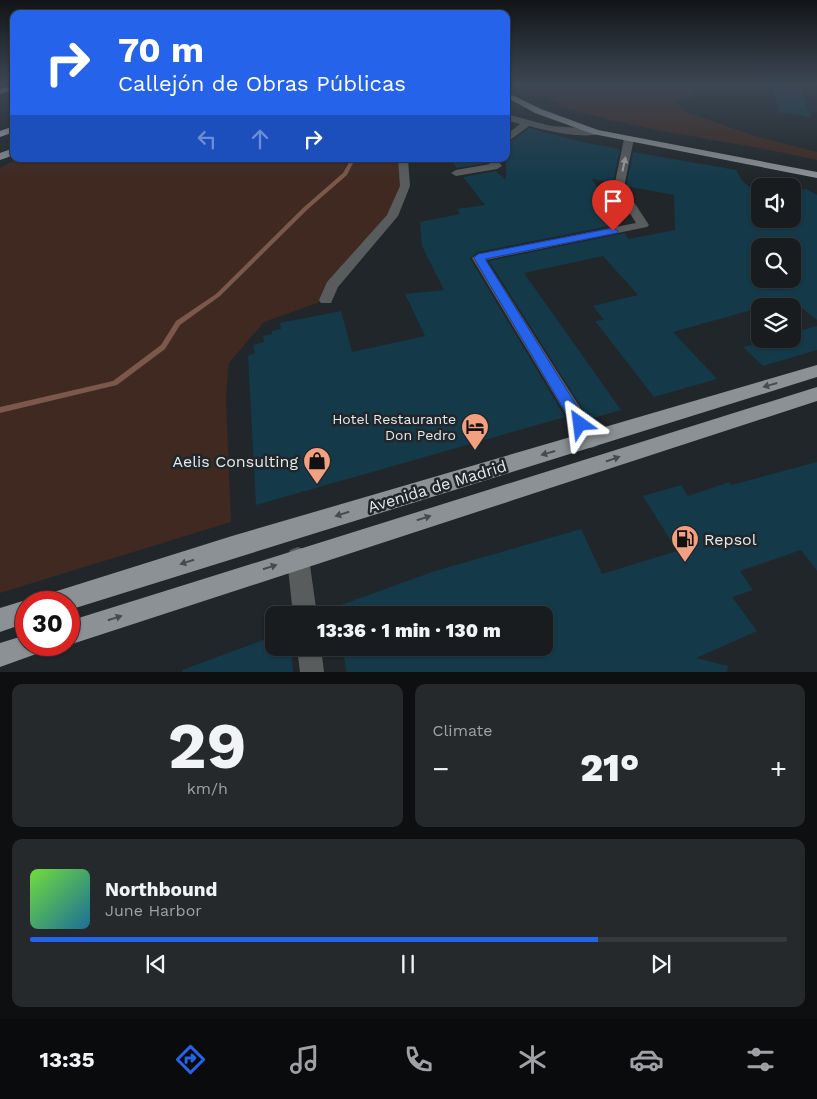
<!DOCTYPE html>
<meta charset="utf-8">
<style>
body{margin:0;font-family:"Work Sans",sans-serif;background:#25292c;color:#f1f3f6;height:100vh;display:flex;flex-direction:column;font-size:19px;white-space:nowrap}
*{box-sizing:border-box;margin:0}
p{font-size:16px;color:#9fa1a4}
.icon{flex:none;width:28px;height:28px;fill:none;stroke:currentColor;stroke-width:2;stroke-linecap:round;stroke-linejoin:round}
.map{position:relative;height:672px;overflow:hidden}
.drawer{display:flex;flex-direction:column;gap:12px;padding:12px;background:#0d0f11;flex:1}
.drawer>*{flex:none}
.guide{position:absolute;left:10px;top:10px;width:500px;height:152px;border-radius:10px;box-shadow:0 1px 4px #0004,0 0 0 1px #363a3d;background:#2563eb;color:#fff;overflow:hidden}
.tools{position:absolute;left:751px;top:178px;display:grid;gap:10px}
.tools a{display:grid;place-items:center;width:50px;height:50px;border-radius:10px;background:#181c1f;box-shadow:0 1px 4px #0004,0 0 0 1px #363a3d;font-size:25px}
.speed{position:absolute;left:15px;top:591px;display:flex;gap:10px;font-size:25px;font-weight:700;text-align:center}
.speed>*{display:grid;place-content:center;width:65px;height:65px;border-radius:50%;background:#181c1f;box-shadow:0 1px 4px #0004,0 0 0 1px #363a3d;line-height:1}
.speed .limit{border:8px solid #d22;background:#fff;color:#111}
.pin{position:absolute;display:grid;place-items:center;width:42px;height:42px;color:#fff;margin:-51px -21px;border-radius:50% 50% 50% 0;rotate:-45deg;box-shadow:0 0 5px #0007}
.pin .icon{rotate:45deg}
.me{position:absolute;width:55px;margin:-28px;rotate:329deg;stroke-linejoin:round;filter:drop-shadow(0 0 4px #0008)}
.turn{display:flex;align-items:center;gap:18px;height:105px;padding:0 25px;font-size:22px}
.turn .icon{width:65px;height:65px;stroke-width:2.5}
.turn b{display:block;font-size:35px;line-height:42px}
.lanes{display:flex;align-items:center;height:48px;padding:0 25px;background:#0003;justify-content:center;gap:25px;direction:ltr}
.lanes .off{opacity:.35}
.big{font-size:38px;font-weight:800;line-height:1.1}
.drawer .card{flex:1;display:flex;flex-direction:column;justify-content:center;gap:8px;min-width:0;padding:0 18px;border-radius:10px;background:#25292c}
.drawer .dial{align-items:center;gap:0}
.dial b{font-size:65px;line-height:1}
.song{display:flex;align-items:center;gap:15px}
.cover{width:60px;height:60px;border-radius:8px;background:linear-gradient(135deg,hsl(100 70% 55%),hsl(200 70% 35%))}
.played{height:5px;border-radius:2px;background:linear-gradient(90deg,#2563eb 75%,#363a3d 75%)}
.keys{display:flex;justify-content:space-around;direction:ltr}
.heat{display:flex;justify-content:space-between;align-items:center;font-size:28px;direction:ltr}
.drawer .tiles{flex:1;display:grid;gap:12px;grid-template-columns:1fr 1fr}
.card:last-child{grid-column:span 2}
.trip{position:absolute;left:265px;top:606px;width:288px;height:50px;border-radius:10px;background:#181c1f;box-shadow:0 1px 4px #0004,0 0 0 1px #363a3d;font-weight:800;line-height:50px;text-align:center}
.tabs{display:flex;height:80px;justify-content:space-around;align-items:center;background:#0a0b0c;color:#9fa1a4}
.tabs .icon{width:35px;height:35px}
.tabs .active{color:#2563eb}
.tabs b{font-size:22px;color:#f1f3f6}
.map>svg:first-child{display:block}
.green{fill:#402921}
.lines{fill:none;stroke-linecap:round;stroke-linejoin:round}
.stream{fill:#7b584b;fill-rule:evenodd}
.building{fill:#143a4a;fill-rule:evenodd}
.minor{fill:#595c5d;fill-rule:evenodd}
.major{fill:#8b9195;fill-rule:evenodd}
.highway{fill:#9fa7aa;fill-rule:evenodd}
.oneway{fill:#9fa2a4}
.oneway2{fill:#454b4f}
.route{fill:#2563eb;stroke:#184099}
.labels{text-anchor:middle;stroke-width:5;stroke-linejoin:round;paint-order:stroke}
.poi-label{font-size:14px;fill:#e5e9eb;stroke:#202629;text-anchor:end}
.near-poi-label{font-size:16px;fill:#e5e9eb;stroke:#202629;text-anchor:end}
.near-street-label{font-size:16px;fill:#e5e9eb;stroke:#202629}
</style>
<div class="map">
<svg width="817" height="672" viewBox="0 0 817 672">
<rect width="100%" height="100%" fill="#202629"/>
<path class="green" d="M519 85H699L689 99 673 100 686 112 758 137 817 152V160C730 140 641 132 556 105L561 104 545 96 536 98Z
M17 159H403L405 186 392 216 326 300 264 322 229 363 226 398 231 522 0 593V168Z"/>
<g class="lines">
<path class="stream" d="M351 159H355L347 175 308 209 220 296 180 325 165 349 117 385 0 413V407L113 381 161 345 176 321 216 294 304 207 343 173Z"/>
</g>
<path class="building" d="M790 86 801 88 811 117 779 112 773 88Z
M529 128 582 142 620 149 613 183 592 179 619 224 478 252 470 258 565 417 256 505 248 356 255 353 253 345 264 342 263 336 272 334V331L281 329 280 323 341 311 352 352 425 336 405 294 444 290 422 246 420 222 460 214 457 209 485 205 463 177 496 171 506 180V145Z
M633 152 736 170 743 182 760 194V219H792V192L806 189 817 195V320L791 299 673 332 717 379 654 397 595 321 604 320 593 306 638 295 603 256 524 273 621 410 589 419 489 261 625 233 628 239 675 230 674 195 626 186ZM760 246H792V279H760Z
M450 159H484L487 163 457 168Z
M817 326V350L763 366 743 347 773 339H792V333Z
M817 462V571L801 550 740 571 753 590 732 597 757 631 696 658 728 666 727 672H346L343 648H544V615H320L319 613 435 571 581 529 602 574 677 551 643 496 681 485 688 496 729 482 731 485Z
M274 636V648H291L293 672H183L182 670Z"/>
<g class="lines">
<path class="minor" d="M506 114 551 126 596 129 601 132C589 141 544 130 529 126L506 143V135L520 124 506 120Z
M629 136 634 139 624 187 649 225 647 227 486 260 597 434 600 440 597 446 591 448 585 446 472 258 478 254 636 223 614 187 624 139Z
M398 159H408L410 186 398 216 338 287 331 303H321L319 300 327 282 387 215 400 186Z
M486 159H496L502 166 497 169 456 176 451 173 456 170 490 164Z
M298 547 306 550 309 558 317 615H293L287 558 290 550Z
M297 648H321L324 672H300Z"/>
<path class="major" d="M506 92 541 109 598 130 817 172V178L593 134 535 113 506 97Z
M14 148V155L0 160V153Z
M817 365V377L69 610V602H46L49 594 57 591 232 536Z
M817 387V401L69 645V621Z
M26 600 31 602H26V623L0 632V608Z
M26 635V645H43L39 653 0 667V643Z"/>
<path class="highway" d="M11 85H14V89L0 94V89Z
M14 126V132L0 137V131Z"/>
</g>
<defs><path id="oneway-solid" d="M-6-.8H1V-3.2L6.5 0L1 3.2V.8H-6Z" transform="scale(1.25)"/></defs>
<use class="oneway" href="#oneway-solid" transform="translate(624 164) rotate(-78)"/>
<g class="oneway2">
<use href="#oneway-solid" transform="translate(770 385) rotate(164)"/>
<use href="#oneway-solid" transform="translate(548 453) rotate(164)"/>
<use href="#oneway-solid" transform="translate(613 459) rotate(-19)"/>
<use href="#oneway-solid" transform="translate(342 514) rotate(163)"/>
<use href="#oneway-solid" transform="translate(424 518) rotate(-18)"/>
<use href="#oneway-solid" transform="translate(187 562) rotate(162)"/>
<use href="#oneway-solid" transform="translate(270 567) rotate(-18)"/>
<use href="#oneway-solid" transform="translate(115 618) rotate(-17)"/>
</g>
<linearGradient id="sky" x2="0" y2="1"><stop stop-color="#121517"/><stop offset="0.47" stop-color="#3c4754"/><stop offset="1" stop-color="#3c4754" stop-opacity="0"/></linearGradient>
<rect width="817" height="179" fill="url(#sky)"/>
<path class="route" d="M613 228 618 231 617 233 485 259 585 419 587 424 585 428 580 430 575 428 474 258 478 254Z"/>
<defs>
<symbol id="hotel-pin" viewBox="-11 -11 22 30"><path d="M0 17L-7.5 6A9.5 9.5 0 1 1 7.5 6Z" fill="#f2a080" stroke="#202629"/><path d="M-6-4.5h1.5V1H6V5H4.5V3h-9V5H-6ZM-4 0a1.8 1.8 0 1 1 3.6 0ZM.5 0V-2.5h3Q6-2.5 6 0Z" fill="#111"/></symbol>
<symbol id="shop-pin" viewBox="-11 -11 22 30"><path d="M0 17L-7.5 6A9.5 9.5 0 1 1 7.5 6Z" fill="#f2a080" stroke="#202629"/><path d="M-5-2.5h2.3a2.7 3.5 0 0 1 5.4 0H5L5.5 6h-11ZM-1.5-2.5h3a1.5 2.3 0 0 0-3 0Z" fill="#111"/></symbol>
<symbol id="fuel-pin" viewBox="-11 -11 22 30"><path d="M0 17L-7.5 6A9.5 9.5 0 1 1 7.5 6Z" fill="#f2a080" stroke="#202629"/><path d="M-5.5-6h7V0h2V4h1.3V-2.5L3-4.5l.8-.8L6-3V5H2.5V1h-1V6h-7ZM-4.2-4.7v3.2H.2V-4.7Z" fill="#111"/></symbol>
</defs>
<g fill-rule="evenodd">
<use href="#hotel-pin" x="459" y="411" width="32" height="43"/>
<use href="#shop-pin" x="301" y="445" width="32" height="43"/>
<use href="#fuel-pin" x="669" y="523" width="32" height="43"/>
</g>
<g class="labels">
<g class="poi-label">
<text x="456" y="424">Hotel Restaurante<tspan x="456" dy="16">Don Pedro</tspan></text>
</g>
<g class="near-poi-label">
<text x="298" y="467">Aelis Consulting</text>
<text x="704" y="545" text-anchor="start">Repsol</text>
</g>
<g class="near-street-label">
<text transform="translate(437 486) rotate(-17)" y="6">Avenida de Madrid</text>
</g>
</g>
</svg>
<div class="tools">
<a><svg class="icon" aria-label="sound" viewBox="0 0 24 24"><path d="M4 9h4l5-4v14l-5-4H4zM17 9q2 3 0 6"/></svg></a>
<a><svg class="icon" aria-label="search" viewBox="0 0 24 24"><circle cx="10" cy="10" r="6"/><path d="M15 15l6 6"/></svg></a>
<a><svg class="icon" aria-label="layers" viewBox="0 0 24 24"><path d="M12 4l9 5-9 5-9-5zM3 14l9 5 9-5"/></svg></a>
</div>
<div class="speed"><div class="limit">30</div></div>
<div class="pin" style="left:613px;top:231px;background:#d93025"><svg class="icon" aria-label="arrive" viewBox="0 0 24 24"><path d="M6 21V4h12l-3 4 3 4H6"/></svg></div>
<svg class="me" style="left:580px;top:424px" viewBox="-20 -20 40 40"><path d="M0-17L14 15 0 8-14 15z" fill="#2563eb" stroke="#fff" stroke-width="4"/></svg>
<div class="trip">13:36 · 1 min · 130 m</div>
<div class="guide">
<div class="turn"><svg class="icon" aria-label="right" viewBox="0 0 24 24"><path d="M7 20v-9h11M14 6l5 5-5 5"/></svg><div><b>70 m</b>Callejón de Obras Públicas</div></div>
<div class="lanes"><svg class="icon off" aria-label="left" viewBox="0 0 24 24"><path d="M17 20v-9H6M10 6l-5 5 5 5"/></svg><svg class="icon off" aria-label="ahead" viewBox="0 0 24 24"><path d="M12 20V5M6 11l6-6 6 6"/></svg><svg class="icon" aria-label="right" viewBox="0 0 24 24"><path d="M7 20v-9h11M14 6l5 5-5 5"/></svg></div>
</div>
</div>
<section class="drawer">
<div class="tiles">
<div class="card dial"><b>29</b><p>km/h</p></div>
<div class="card"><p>Climate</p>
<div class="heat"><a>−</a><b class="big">21°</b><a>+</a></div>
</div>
<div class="card">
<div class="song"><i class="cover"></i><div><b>Northbound</b><p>June Harbor</p></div></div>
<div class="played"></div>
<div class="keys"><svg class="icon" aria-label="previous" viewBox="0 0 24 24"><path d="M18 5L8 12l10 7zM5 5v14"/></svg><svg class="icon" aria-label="pause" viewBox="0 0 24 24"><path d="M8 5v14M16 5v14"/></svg><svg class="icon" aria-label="next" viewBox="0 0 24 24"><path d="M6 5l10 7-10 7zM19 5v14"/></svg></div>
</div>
</div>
</section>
<nav class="tabs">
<b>13:35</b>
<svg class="icon active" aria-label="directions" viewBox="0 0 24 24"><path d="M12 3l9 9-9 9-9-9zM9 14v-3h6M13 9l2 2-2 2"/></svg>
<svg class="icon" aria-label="music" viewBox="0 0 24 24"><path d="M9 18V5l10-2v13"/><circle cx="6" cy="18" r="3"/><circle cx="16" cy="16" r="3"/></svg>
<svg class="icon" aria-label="phone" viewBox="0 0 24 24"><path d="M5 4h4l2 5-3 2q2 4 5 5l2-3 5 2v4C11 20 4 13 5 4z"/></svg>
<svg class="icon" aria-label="climate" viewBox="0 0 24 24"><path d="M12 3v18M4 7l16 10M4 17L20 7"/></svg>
<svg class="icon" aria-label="car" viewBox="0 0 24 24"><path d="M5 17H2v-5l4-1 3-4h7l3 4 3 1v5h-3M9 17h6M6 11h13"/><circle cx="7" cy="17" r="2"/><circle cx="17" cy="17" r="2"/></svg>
<svg class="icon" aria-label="filters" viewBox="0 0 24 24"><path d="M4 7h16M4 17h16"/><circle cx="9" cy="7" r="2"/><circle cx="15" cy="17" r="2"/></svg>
</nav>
